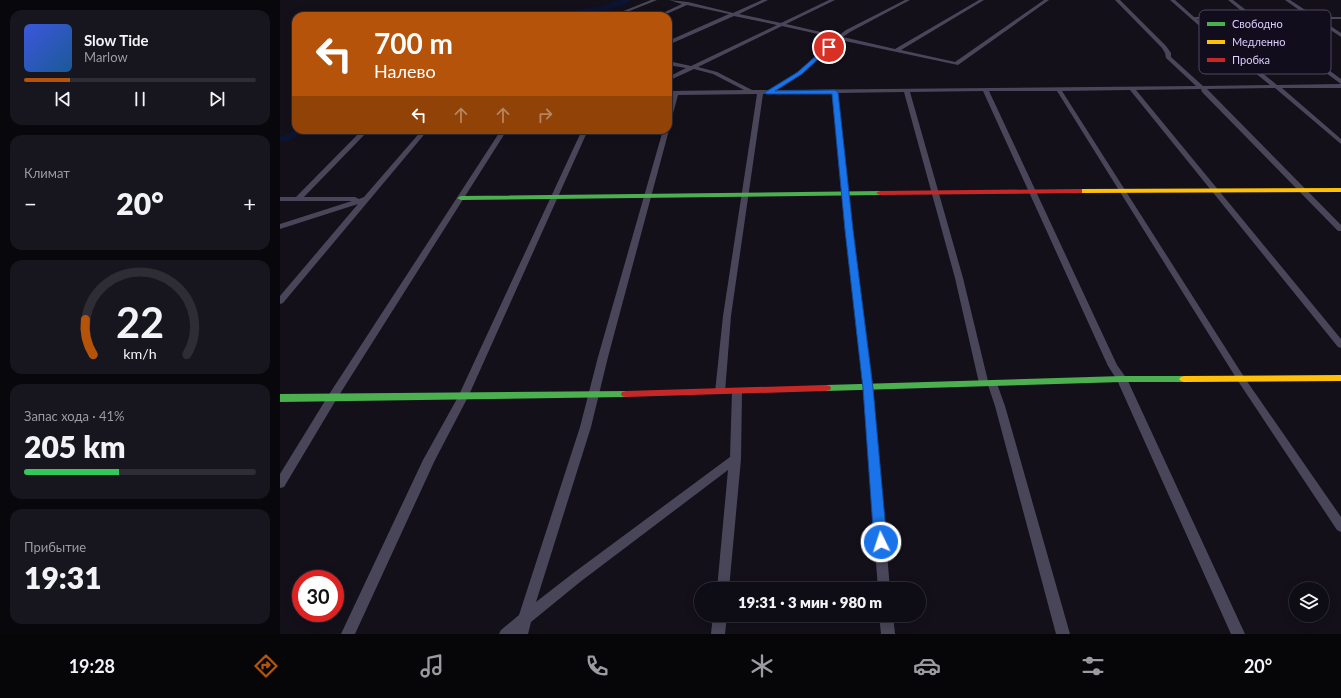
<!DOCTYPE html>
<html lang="ru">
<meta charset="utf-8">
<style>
body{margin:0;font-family:Lato,sans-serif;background:#17151d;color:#f1f3f6;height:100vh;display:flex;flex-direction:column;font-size:15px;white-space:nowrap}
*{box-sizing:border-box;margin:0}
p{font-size:13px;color:#9b9ba0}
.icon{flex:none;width:22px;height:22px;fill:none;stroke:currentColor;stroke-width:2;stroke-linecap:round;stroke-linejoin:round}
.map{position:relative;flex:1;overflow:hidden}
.sheet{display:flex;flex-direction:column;gap:10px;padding:10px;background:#08070b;width:280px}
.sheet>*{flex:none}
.top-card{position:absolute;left:12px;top:12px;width:380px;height:122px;border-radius:12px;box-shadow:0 2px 10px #0003,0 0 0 1px #2e2c34;background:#b45309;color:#fff;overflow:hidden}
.buttons{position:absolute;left:1009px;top:582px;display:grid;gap:8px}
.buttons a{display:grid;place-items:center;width:40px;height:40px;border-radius:50%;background:#0e0c14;box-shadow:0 2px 10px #0003,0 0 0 1px #2e2c34;font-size:20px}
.speed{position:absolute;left:12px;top:570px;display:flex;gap:8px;font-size:20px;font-weight:700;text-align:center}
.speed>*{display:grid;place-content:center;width:52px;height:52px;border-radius:50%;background:#0e0c14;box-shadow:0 2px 10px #0003,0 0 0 1px #2e2c34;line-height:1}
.speed .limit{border:6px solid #d22;background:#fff;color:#111}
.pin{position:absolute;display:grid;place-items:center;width:34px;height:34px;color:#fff;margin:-17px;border:2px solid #fff;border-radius:50%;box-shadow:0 1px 4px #0007}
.me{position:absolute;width:44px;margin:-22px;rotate:356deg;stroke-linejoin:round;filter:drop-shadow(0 0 3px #0008)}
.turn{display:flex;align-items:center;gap:14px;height:84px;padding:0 16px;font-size:18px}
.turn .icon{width:52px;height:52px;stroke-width:2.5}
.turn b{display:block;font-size:28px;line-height:34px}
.lanes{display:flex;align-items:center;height:38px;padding:0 16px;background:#0003;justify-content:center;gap:20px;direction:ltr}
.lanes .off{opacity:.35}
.big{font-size:30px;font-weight:800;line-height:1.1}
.sheet .card{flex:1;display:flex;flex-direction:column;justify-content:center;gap:6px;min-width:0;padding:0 14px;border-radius:12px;background:#17151d}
.sheet .dial{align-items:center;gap:0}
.dial svg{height:104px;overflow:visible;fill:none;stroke:#2e2c34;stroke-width:7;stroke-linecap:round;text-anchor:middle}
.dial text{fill:#f1f3f6;stroke:none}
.song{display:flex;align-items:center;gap:12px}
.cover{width:48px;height:48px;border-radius:6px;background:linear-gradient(135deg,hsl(230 70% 55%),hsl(210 70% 35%))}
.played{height:4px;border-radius:2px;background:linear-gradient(90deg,#b45309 20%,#2e2c34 20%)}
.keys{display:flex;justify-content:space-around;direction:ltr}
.heat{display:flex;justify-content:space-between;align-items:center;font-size:22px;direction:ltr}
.charge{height:6px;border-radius:3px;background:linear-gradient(90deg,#34c759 41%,#2e2c34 0)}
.trip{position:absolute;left:414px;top:582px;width:232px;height:40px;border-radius:20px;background:#0e0c14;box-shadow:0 2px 10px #0003,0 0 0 1px #2e2c34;font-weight:800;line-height:40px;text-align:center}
.dock{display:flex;height:64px;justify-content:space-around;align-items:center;background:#060508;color:#9b9ba0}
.dock .icon{width:28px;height:28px}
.dock .selected{color:#b45309}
.dock b{font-size:18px;color:#f1f3f6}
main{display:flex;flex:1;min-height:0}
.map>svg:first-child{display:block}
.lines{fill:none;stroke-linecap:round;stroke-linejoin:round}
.river{fill:#0c1434;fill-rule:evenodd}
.street{fill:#4a465a;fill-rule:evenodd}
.fast{fill:#4caf50;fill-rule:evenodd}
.slow{fill:#ffc107;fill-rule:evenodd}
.jam{fill:#c62828;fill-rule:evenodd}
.route{fill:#1a73e8;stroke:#114b97}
.key{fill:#120d1d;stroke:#4e4660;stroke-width:1}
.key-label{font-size:11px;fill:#daccfc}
</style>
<main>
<section class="sheet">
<div class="card">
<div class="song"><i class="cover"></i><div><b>Slow Tide</b><p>Marlow</p></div></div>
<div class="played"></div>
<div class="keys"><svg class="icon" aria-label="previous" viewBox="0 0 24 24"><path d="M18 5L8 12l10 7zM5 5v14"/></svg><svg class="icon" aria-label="pause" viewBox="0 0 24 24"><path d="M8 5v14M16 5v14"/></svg><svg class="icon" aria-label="next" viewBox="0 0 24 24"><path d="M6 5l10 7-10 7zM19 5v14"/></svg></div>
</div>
<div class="card"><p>Климат</p>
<div class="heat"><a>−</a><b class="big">20°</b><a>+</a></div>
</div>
<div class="card dial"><svg viewBox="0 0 100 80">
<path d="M14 69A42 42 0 1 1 86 69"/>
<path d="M14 69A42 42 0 0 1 8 42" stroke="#b45309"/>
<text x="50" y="56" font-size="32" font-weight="700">22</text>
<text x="50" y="72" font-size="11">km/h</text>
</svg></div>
<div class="card"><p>Запас хода · 41%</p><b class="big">205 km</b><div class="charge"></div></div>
<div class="card"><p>Прибытие</p><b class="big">19:31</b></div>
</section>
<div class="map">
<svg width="1061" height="634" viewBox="0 0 1061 634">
<rect width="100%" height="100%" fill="#13101a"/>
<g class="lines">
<path class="river" d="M340 0H351C335 13 287 16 267 16L271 14 323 6Z
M16 128V130H24L13 139 0 142V136L6 135Z"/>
<path class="street" d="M371 0H377L337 16H331Z
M389 0 408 2 453 13 482 0H488L459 14 501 23 549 0H555L506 24 558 36 566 30 625 0H630L570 32 563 37 615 49 699 0H704L621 50 675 62 764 0H769L678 65 560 40 520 75 496 90 916 86 886 58 885 53 882 48 835 0H840L886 46 891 53V57L923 86 990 85 941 45 890 0H895L914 17H969L948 0H953L975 17H1029L1005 0H1010L1036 17H1061V19H1040L1061 33V37L1034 19H979L1061 79V84L973 19H917L997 85 1061 84V88H1002L1061 139V144L995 88 927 89 1061 225V231H1058L922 92 921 89 856 90 1061 339V348L1058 347 850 90 782 91 964 377 1061 517V532L1057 530 958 381 777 91H709L837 365 847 379 965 634H951L837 380 828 366 703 91 630 92 683 278 708 381H716L725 406 790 634H776L715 406 708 385 704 386 700 385 699 383 675 278 624 92 558 93 573 230 593 388 610 589H598L583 388 565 230 552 93 483 94 451 316 445 392 444 394H436L435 392 443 316 477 94 398 95 391 121 388 123V110L393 95H388V91L464 90 433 74 414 69 388 81V77L406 68 388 65V61L411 66 497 25 454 16 388 45V41L449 14 407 5 382 16H376L402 4ZM502 26 556 38 516 73 488 90H472L437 72 418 67Z
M388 129 389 130 328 357 311 427 256 602 292 574 450 457 452 391 453 389H461L462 391 461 459 449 589H437L448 470 300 582 251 622 248 634H219L221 630 239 615 300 427 318 357 383 130H388Z
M82 130H89L24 197H75L79 199 84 197 142 130H148L3 303 0 304V296L78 204 0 229V224L72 201H0V197H16Z
M221 130H227L56 400 4 487 0 488V474L48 396Z
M302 130H308L188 397 155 460 75 634H61L143 460 178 397Z
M433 615H447L445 634H431Z
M599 615H613L615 634H601Z"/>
<path class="fast" d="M600 191 604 193 603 195 181 200 177 198 181 196Z
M842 376H904L907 377 909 379 907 381 904 382H842L546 391 542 390 541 388 542 386 546 385Z
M346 391 350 392 351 394 350 396 346 397 0 402V394Z"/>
<path class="slow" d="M1061 188V192L799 193 795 191 799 189Z
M1061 375V381L904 382 901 381 899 379 901 377 904 376Z"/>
<path class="jam" d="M799 189H802V193L600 195 596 193 600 191Z
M546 385 550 386 551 388 550 390 546 391 346 397 342 396 341 394 342 392 346 391Z"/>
</g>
<path class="route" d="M547 46 551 47 522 74 495 91 555 90 558 92 573 230 593 388 607 542 605 546 601 547 596 546 594 542 583 388 565 230 552 94H487L484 93 518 72Z"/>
<rect x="919" y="10" width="132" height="64" rx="6" class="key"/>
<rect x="927" y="22" width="18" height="4" fill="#4caf50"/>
<rect x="927" y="40" width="18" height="4" fill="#ffc107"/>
<rect x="927" y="58" width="18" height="4" fill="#c62828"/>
<g class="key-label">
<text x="952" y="28">Свободно</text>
<text x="952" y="46">Медленно</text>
<text x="952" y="64">Пробка</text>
</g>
</svg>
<div class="buttons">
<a><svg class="icon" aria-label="layers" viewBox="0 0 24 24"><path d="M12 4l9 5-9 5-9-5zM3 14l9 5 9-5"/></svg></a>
</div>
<div class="speed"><div class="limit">30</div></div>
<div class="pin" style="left:549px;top:47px;background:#d93025"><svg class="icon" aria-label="arrive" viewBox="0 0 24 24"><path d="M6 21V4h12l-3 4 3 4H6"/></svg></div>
<svg class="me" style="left:601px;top:542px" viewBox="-20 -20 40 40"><circle r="17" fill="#1a73e8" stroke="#fff" stroke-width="3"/><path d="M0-11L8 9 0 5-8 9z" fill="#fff"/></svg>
<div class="trip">19:31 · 3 мин · 980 m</div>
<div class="top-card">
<div class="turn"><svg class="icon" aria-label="left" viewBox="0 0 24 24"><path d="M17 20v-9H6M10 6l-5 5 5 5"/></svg><div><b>700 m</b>Налево</div></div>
<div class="lanes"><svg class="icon" aria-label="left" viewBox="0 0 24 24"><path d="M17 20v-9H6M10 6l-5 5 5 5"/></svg><svg class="icon off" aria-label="ahead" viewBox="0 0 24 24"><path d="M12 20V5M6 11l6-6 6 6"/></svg><svg class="icon off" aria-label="ahead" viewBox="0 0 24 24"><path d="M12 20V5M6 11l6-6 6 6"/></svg><svg class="icon off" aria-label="right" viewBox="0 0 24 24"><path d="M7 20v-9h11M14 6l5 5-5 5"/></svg></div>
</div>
</div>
</main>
<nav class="dock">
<b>19:28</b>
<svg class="icon selected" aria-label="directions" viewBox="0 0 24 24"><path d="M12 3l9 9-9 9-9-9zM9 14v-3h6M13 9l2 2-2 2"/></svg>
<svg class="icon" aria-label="music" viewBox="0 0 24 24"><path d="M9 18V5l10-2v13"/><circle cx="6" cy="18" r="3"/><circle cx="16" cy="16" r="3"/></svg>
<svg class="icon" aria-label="phone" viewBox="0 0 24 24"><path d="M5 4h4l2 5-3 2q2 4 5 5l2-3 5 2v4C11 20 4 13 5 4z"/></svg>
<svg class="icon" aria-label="climate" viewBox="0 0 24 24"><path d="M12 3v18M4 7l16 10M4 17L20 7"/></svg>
<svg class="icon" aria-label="car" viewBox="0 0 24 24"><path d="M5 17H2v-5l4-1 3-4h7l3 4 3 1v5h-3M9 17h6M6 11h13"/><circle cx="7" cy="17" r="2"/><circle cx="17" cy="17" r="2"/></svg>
<svg class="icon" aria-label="filters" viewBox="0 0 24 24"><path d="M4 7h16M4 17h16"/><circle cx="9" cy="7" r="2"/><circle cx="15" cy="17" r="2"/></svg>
<b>20°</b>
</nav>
